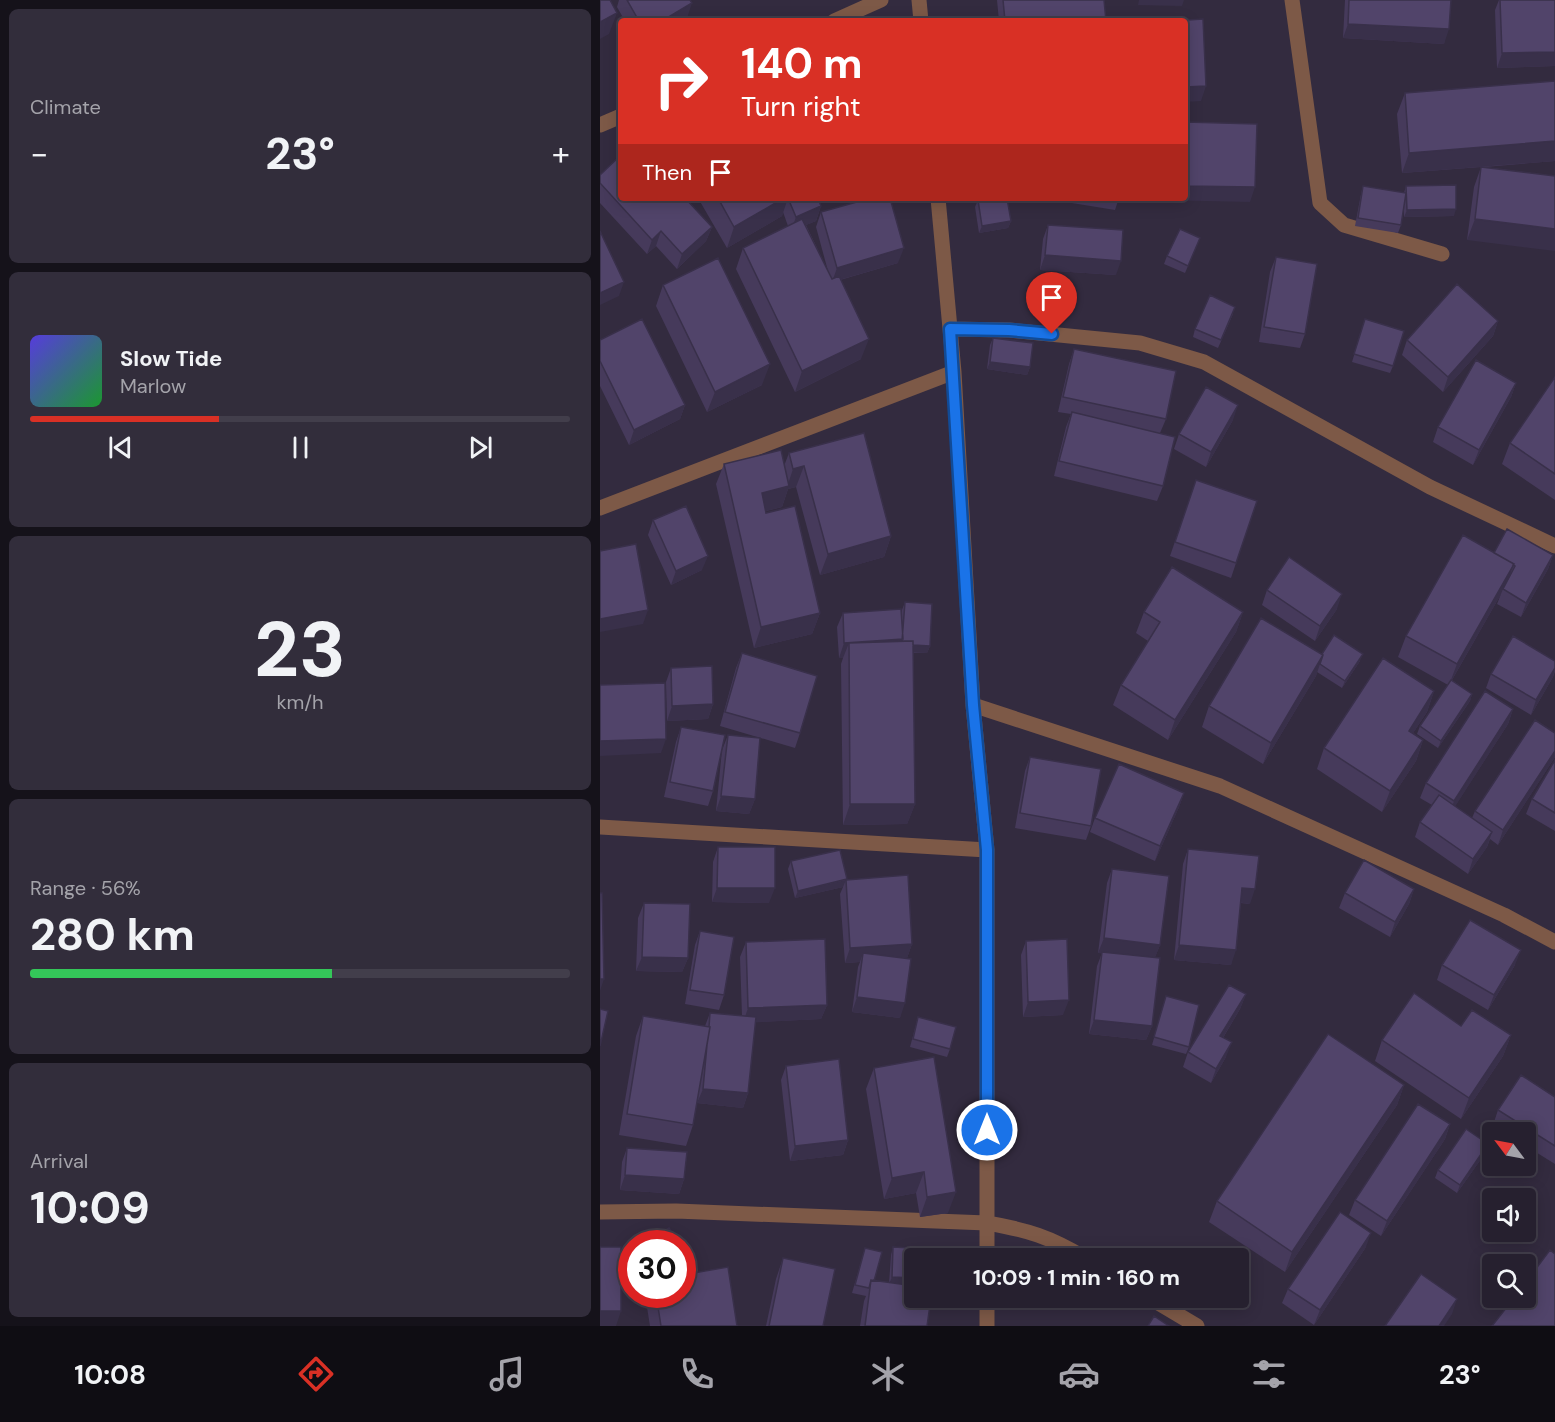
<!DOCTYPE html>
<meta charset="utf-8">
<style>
body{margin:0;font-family:"DM Sans",sans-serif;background:#322d3b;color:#f1f3f6;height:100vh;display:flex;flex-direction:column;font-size:22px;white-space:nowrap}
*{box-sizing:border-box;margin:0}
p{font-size:20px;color:#a4a3aa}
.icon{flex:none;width:33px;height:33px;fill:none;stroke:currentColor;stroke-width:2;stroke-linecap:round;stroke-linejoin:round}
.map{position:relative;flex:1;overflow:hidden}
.drawer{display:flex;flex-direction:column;gap:9px;padding:9px;background:#15121a;width:600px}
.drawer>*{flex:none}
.banner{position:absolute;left:18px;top:18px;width:570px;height:183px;border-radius:6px;box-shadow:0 3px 15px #0003,0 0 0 2px #423e4b;background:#d93025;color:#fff;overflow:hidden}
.needle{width:39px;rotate:302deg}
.buttons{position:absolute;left:882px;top:1122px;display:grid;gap:12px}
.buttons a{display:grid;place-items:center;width:54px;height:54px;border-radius:6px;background:#26202f;box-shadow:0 3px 15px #0003,0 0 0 2px #423e4b;font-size:30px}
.speed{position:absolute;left:18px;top:1230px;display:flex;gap:12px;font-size:30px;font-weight:700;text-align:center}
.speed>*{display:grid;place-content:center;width:78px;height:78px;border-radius:50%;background:#26202f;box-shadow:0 3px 15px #0003,0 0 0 2px #423e4b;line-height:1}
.speed .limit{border:9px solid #d22;background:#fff;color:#111}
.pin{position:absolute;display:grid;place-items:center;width:51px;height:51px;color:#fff;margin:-62px -26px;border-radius:50% 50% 50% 0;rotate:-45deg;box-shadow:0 0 6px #0007}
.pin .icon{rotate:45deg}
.me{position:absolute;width:66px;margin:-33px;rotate:0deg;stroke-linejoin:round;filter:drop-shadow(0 0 4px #0008)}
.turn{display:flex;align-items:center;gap:21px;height:126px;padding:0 24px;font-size:27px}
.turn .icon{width:78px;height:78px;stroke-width:2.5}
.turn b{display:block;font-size:42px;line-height:51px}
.then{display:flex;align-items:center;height:57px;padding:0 24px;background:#0003;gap:12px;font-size:22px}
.big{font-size:45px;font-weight:700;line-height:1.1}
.drawer .widget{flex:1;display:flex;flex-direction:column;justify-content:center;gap:9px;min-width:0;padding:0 21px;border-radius:9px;background:#322d3b}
.drawer .dial{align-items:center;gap:0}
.dial b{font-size:78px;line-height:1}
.song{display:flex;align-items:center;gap:18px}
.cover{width:72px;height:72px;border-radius:9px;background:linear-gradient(135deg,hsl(250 70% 55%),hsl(130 70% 35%))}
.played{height:6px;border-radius:3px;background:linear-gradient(90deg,#d93025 35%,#423e4b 35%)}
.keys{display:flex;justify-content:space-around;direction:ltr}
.heat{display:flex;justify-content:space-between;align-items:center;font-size:33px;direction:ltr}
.charge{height:9px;border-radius:4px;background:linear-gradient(90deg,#34c759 56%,#423e4b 0)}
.trip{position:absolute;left:304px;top:1248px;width:345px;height:60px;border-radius:6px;background:#26202f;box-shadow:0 3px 15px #0003,0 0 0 2px #423e4b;font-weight:700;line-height:60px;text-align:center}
.tab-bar{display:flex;height:96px;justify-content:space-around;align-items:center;background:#0f0d13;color:#a4a3aa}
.tab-bar .icon{width:42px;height:42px}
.tab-bar .current{color:#d93025}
.tab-bar b{font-size:27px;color:#f1f3f6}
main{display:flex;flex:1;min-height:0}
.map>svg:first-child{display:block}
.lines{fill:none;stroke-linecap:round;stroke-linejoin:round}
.minor{stroke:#7d5947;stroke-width:15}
.wall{fill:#463a5b}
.shaded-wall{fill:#39304a}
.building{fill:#51446a;stroke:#39304a;stroke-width:1.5}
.route-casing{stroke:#114b97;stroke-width:15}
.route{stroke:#1a73e8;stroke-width:10}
</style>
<main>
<section class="drawer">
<div class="widget"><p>Climate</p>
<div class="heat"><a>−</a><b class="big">23°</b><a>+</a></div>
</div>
<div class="widget">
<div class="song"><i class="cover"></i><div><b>Slow Tide</b><p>Marlow</p></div></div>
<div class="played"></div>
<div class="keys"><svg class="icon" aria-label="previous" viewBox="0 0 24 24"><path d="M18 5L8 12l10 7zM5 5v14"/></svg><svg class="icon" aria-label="pause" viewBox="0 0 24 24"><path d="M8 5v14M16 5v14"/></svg><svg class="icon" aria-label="next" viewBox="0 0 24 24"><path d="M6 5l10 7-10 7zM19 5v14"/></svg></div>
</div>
<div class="widget dial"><b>23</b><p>km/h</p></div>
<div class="widget"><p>Range · 56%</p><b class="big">280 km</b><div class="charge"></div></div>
<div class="widget"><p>Arrival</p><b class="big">10:09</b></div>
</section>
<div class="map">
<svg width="955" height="1326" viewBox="0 0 955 1326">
<rect width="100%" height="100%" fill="#332b3f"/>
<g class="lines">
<path class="minor" d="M319 0 321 21
M692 0 720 203 744 225 842 254
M234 21 281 0
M0 125 21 116
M338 198 354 372 373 705 387 850V1258
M350 329 409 330 540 343 604 362 830 487 955 546
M0 508 354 372
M373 705 620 786 904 915 955 942
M0 827 387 850
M0 1212 76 1211 387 1223C428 1230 450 1237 485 1258
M387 1298V1326
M550 1298 597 1326"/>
</g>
<path class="wall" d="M19 0H90L87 18 82 21H25L17 7Z
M397 0H504L506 21H399Z
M745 0H851L844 44 743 38Z
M899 0H955V66L897 68 895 10Z
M805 93 955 161 884 167 955 176 867 240 874 187 881 167 802 173 797 114Z
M0 175 112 227 106 241 77 269 56 246 47 254 0 203Z
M763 186 804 193 806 186 854 216 804 217V207L801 225 798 233 755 226 761 194Z
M98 198H218L221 206 216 221 206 225 228 271 216 227 221 212 298 263 240 280 261 359 195 392 136 269 143 248 188 226 183 212 182 216 127 248Z
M441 198H519L515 210Z
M378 200 411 221 408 228 379 233 375 207Z
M448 225 516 275 440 270 443 239Z
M597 245 585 273 564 264 567 256Z
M676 257 705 334 700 348 659 342 670 272Z
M63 285 162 385 107 412 56 306Z
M633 314 618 348 593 337 595 329Z
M765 319 793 366 790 373 752 362Z
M898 321 893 336 843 392 802 355 807 340Z
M393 338 430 367 427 375 387 369 390 345Z
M0 340 85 405 80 419 29 445 0 386Z
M474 349 566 419 560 433 563 486 557 501 454 476 466 427 471 414 458 412 469 364Z
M955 377V500L902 464 910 443Z
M916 383 911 397 873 465 833 442 838 427Z
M633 420 606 467 574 449 579 434Z
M189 453 291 536 284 557 220 575 196 487 188 489 182 507 166 511V513L220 613 212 634 154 648 116 484 124 464 184 466Z
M596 480 636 563 631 578 570 556Z
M53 520 102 570 71 585 48 535Z
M894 553 953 555 948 569 921 617 897 604 901 594 852 680 872 694 870 701 838 748 817 734 820 726 848 685 798 657 806 636Z
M667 590 737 609 715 641 662 605Z
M305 602 330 646 327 653H313L315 804 307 824 243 825 241 664 243 658H239L237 627 243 613 302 621V610Z
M544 612H643L636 632 568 740 513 705 521 685 548 641 536 633Z
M142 653 200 733 195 748 120 726 136 668Z
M722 654 760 661 742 688 717 672 716 676 663 764 602 727 609 706Z
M955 661V671L953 677 931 715 886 688 891 674Z
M71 668 113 704 108 719 67 721 66 682Z
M834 691 827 712 813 733 823 740 816 761 782 812 717 769 724 748Z
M913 709 908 724 855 806 872 818 875 811 955 733V757L898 845 890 839 887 847 868 874 815 837 820 822 832 805 820 798 826 783Z
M81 727 113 791 108 806 64 797 76 742Z
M128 735 155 799 149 814 116 811 122 750Z
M430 757 491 826 486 840 415 828 425 771Z
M955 760V831L926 814 932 799Z
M584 793 579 807 555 861 490 832 495 818Z
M118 847 169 903 112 902 113 862Z
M588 849 650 904 641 903 631 965 574 960 583 864Z
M191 861 247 880 312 944 307 958 300 1018 252 1012 258 967 260 962 245 963 240 894 243 887 195 898 188 869Z
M512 869 560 945 555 957 552 1026 546 1040 489 1034 497 966 502 953H498L507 883Z
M814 889 809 904 790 937 739 908 745 893Z
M44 903 88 958 82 972 36 971 38 918Z
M100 931 124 995 119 1010 85 1004 95 945Z
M426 941 463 1015 423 1017 421 955Z
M146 942 227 1005 221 1019 155 1022 148 1093 143 1108 97 1103 93 1125 86 1146 19 1135 36 1036 43 1016 105 1026 110 1013 142 1016 140 957Z
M842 965H915L888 1010 837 980Z
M646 994 640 1009 623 1038 626 1057 611 1083 583 1067 588 1052Z
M566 996 589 1047 586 1054 552 1045Z
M318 1017 350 1049 347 1057 310 1047Z
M861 1026 911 1035 903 1056 861 1119 775 1061 782 1040Z
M186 1066 248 1140 243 1155 190 1161 181 1080Z
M274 1068 348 1213 320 1217 316 1193 284 1199 266 1089Z
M804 1085 797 1105 685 1272 609 1222 617 1201Z
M955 1097V1164L926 1146V1132H905L893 1125 898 1110Z
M850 1124 845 1139 781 1236 749 1215 755 1200Z
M888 1144 886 1152 857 1193 835 1178 838 1170Z
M27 1148 84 1179 79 1194 20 1190 22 1162Z
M293 1247 303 1285 327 1326H260L264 1301 266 1296 252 1293 265 1248 274 1281 289 1283 291 1255Z
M766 1247 714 1325 682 1303 688 1289Z
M183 1258 223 1326H166L176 1279Z
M48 1294H56L137 1326H50L46 1301Z"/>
<path class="shaded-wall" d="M539 0H584L582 6 538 5Z
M92 3 87 18 82 21H62Z
M17 13 9 34 0 39V22Z
M748 24 849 29 844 44 743 38Z
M955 52V66L897 68 902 53Z
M606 86 601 101 585 102V87Z
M955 141V161L802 173 809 153Z
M585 186 655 187 650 202 559 200V198H585Z
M184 198H188L182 216 127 248 134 227Z
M221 206 216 221 191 231 196 217Z
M856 209 854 216 804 217 807 210Z
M875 219 955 229V251L867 240Z
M411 221 408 228 379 233 382 226Z
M112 227 106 241 77 269 82 254Z
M61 231 56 246 47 254 52 240Z
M304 248 298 263 232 282 237 268Z
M445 255 521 261 516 275 440 270Z
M24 282 19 296 0 305V293Z
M898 321 893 336 843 392 848 377Z
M269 339 261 359 195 392 202 371Z
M390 362 430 367 427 375 387 369Z
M170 364 162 385 107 412 115 392Z
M916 383 911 397 873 465 879 450Z
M85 405 80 419 29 445 34 430Z
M638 405 633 420 606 467 611 452Z
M204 466 196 487 188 489 182 507 154 514 162 493 187 487 193 469Z
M291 536 284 557 220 575 228 554Z
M953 555 948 569 921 617 926 603Z
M108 556 102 570 71 585 76 571Z
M914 564 906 585 903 589 901 594 849 685 857 664Z
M742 594 737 609 715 641 720 626Z
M48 610 43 624 0 632V619Z
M643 612 636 632 568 740 575 720Z
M220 613 212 634 154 648 161 627Z
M303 639 297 654 249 643Z
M244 643H249L243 658H239Z
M302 644 330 646 327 653 299 652Z
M763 654 760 661 742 688 745 681Z
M723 655 716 676 663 764 671 743Z
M955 668 953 677 931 715 936 700Z
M834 691 827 712 801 751 809 731Z
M872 694 870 701 838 748 841 741Z
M113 704 108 719 67 721 72 706Z
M913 709 908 724 849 816 854 801Z
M66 739 61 753 0 756V741Z
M823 740 816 761 782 812 790 791Z
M955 751V757L898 845 903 830Z
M584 793 579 807 555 861 560 846Z
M121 796 155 799 149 814 116 811Z
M250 804H315L307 824 243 825Z
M892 832 887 847 868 874 873 859Z
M246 880 243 887 195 898 198 891Z
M117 888H175L169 903 112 902Z
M642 888 655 889 650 904 637 902Z
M814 889 809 904 790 937 795 922Z
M504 938 560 945 554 960 498 953Z
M312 944 307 958 263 953 260 962 245 963 250 948Z
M579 945 636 950 631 965 574 960Z
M921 950 915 965 888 1010 894 995Z
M42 957 88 958 82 972 36 971Z
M0 979H4L0 991Z
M646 994 640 1009 615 1051 620 1036Z
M257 997 305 1003 300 1018 252 1012Z
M469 1000 463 1015 423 1017 428 1002Z
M227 1005 221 1019 143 1023 148 1008Z
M494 1020 552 1026 546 1040 489 1034Z
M911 1035 903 1056 861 1119 869 1098Z
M632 1042 626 1057 611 1083 616 1069Z
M804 1085 797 1105 685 1272 692 1252Z
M103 1089 148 1093 143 1108 97 1103Z
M850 1124 845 1139 781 1236 787 1221Z
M248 1140 243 1155 190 1161 195 1146Z
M888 1144 886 1152 857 1193 860 1185Z
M324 1172 316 1193 284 1199 292 1178Z
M25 1175 84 1179 79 1194 20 1190Z
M356 1192 348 1213 320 1217 327 1197Z
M771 1233 766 1247 714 1325 720 1310Z
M292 1277 315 1278V1285L289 1284Z
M857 1299 852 1314 844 1326H839Z
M0 1311H21L16 1326H0Z"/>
<path class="building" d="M0 0H10L17 13 0 22Z
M27 0H90L92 3 62 21H39Z
M403 0H504L506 21H405Z
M749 0H851L849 29 748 24Z
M900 0H955V52L902 53Z
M283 18 285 21H274Z
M603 19 606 86 585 87V21H573Z
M955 81V141L809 153 805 93Z
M585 122 657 124 655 187 585 186Z
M21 155V198H85L112 227 82 254 61 231 52 240 0 183V175Z
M881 167 955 176V229L875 219Z
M856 185V209L807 210 806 186Z
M763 186 806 193 801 225 758 218Z
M118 198H184L134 227Z
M188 198H218L221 206 196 217Z
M271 198H290L304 248 237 268 221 212Z
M387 198H407L411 221 382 226 378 200Z
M202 219 232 279 239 276 269 339 202 371 143 248Z
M448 225 523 230 521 261 445 255Z
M580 229 600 238 588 266 567 256Z
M0 231 24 282 0 293Z
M676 257 717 264 705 334 664 327Z
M118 258 170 364 115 392 63 285Z
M857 284 898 321 848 377 807 340Z
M610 295 635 307 621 340 595 329Z
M42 319 85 405 34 430 0 361V340Z
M765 319 804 331 793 366 754 354Z
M393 338 433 343 430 367 390 362Z
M474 349 576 371 566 419 463 397Z
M876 360 916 383 879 450 838 427Z
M955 377V474L910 443Z
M606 387 638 405 611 452 579 434Z
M472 412 575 437 563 486 459 461Z
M264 433 291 536 228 554 204 466 193 469 189 453Z
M181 450 189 486 162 493 166 513 195 506 220 613 161 627 124 464Z
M596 480 657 501 636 563 575 542Z
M86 506 108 556 76 571 53 520Z
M907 529 953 555 926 603 903 589 915 566 913 565 914 564 894 553Z
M863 535 914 564 857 664 806 636Z
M36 544 48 610 0 619V551Z
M689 557 742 594 720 626 667 590Z
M572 567 643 612 575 720 521 685 560 622 544 612Z
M305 602 332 604 330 646 313 645V641H302Z
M301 609 303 639 244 643 243 613Z
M661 618 723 655 671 743 609 706Z
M734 635 763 654 745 681 720 664 723 655 722 654Z
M913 636 955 661V668L936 700 891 674Z
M313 641 315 804H250L249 643Z
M142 653 217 676 200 733 125 712Z
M783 658 834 691 809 731 823 740 790 791 724 748Z
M112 666 113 704 72 706 71 668Z
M851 680 872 694 841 741 820 726Z
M65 683 66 739 0 741V685Z
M885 691 913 709 854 801 826 783Z
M935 720 955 733V751L903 830 875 811Z
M81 727 125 735 113 791 70 782Z
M128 735 160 738 155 799 121 796Z
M430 757 501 769 491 826 420 813Z
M955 760V813L932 799Z
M519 764 584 793 560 846 495 818Z
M839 795 892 832 873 859 820 822Z
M118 847H175V888H117Z
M588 849 659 856 655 889 642 888 636 950 579 945Z
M240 850 247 879 198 891 191 861Z
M764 860 814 889 795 922 745 893Z
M512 869 569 876 560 945 504 938Z
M308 875 312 944 250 948 246 880Z
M0 893H2L4 979H0Z
M44 903 90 904 88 958 42 957Z
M870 920 921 950 894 995 842 965Z
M100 931 134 937 124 995 90 990Z
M225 939 227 1005 148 1008 146 942Z
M467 939 469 1000 428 1002 426 941Z
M502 952 560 958 552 1026 494 1020Z
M263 953 311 959 305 1003 257 997Z
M629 985 646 994 620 1036 632 1042 616 1069 588 1052Z
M814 993 861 1026 872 1010 911 1035 869 1098 782 1040Z
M566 996 599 1005 589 1047 554 1037Z
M0 1009 8 1011 0 1046Z
M110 1013 156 1017 148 1093 103 1089 107 1045 110 1027H109Z
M43 1016 110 1027 93 1125 27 1114Z
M318 1017 356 1027 350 1049 313 1039Z
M728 1034 804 1085 692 1252 617 1201Z
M334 1057 356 1192 327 1197 324 1172 292 1178 274 1068Z
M239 1059 248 1140 195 1146 186 1066Z
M921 1075 955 1097V1146L898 1110Z
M818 1104 850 1124 787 1221 755 1200Z
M866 1129 888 1144 860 1185 838 1170Z
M27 1148 87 1152 84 1179 25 1175Z
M740 1212 771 1233 720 1310 688 1289Z
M69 1228 79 1244H42Z
M0 1247H21V1311H0Z
M293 1247 331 1249 330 1258H315V1278L292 1277Z
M265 1248 282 1252 274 1281 271 1280 269 1288 255 1285Z
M950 1250 955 1254V1326H892L914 1298H926V1282Z
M183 1258 235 1269 223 1326H169Z
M128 1267 137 1326H61L56 1294H82V1275Z
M821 1274 857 1299 839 1326H785Z
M271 1280 315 1286V1298H331L327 1326H265Z
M554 1316 569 1326H548Z"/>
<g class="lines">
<defs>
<path id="route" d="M387 1130V850L373 705 350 329 409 330 452 334"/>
</defs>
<use href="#route" class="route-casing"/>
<use href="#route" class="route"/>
</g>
</svg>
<div class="buttons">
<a><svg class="needle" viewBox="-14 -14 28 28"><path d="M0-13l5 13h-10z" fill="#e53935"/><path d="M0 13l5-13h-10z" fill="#a4a3aa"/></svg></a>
<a><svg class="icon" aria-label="sound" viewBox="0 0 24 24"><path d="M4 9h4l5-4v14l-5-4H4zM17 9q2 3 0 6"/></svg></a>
<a><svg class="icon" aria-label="search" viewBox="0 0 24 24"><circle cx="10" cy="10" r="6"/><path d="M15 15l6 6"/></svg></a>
</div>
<div class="speed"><div class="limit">30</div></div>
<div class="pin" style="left:452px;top:334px;background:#d93025"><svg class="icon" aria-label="arrive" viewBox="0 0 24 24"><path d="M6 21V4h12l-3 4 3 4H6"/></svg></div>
<svg class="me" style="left:387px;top:1130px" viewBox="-20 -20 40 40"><circle r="17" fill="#1a73e8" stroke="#fff" stroke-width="3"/><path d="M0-11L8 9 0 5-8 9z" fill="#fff"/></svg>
<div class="trip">10:09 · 1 min · 160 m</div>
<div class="banner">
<div class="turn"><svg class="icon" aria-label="right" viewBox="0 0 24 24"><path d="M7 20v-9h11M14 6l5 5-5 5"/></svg><div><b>140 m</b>Turn right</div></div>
<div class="then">Then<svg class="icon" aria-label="arrive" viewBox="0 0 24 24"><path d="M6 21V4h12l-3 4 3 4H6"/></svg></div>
</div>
</div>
</main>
<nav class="tab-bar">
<b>10:08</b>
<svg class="icon current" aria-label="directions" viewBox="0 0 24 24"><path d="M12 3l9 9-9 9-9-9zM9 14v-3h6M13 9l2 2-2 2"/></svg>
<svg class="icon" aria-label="music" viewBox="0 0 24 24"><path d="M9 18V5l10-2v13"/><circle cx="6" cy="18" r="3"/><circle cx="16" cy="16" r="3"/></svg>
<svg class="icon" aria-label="phone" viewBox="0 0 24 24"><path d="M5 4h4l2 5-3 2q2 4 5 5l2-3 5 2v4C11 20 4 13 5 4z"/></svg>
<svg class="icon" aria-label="climate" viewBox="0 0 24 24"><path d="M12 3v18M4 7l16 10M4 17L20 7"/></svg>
<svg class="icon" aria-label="car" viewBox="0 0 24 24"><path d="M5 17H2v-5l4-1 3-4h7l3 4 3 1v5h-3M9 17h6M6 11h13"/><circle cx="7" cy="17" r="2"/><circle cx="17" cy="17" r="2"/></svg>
<svg class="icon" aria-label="filters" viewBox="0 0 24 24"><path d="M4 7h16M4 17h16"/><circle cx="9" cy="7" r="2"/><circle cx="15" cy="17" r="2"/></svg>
<b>23°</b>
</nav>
